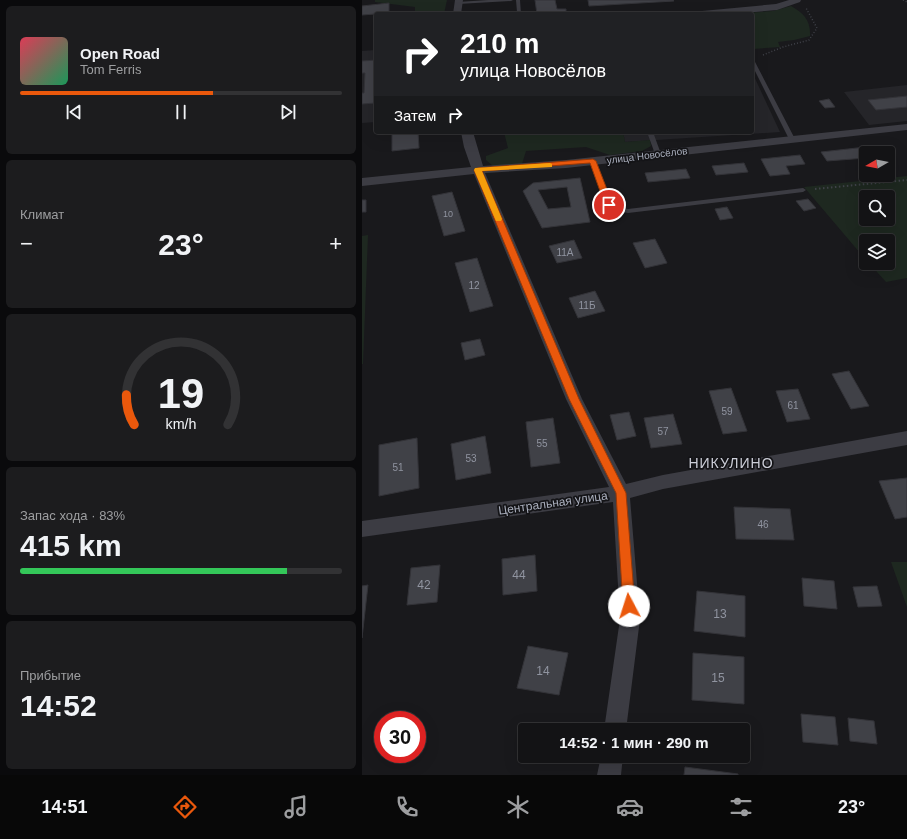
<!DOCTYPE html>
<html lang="ru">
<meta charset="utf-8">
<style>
body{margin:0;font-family:Arial,sans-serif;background:#1c1c1e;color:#f1f3f6;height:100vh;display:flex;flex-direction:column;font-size:15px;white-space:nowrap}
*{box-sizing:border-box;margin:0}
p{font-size:13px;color:#9d9ea0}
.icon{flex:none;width:22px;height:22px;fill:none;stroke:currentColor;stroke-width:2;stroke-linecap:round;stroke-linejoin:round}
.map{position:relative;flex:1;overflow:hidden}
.panel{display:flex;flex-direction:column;gap:6px;padding:6px;background:#0a0a0c;width:362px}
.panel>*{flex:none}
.banner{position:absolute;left:12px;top:12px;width:380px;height:122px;border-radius:4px;box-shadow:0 4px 16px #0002,0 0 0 1px #323234;background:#202124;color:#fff;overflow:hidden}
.needle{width:26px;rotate:261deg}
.controls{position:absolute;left:497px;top:146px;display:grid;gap:8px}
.controls a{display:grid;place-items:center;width:36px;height:36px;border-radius:4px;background:#131315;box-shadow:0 4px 16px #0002,0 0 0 1px #323234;font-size:20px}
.speed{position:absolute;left:12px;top:711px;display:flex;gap:8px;font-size:20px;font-weight:700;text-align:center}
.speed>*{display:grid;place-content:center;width:52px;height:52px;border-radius:50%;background:#131315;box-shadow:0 4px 16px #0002,0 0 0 1px #323234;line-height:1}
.speed .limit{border:6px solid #d22;background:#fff;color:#111}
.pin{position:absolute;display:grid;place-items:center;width:34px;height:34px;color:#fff;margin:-17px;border:2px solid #fff;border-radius:50%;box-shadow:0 1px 4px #0007}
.me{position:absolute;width:44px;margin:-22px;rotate:355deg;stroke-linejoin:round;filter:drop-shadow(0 0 3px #0008)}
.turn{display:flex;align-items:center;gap:14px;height:84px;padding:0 20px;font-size:18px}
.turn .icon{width:52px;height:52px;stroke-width:2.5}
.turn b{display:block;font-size:28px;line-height:34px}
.then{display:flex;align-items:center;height:38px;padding:0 20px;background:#0003;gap:8px;font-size:15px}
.big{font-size:30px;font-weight:700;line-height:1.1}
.panel .tile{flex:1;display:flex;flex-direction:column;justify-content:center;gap:6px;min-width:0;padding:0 14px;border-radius:6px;background:#1c1c1e}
.panel .dial{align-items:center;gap:0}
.dial svg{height:104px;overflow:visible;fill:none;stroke:#323234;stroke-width:7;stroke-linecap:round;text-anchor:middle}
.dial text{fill:#f1f3f6;stroke:none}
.song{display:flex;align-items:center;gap:12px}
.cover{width:48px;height:48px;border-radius:6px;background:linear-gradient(135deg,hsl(350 70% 55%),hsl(150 70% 35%))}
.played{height:4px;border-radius:2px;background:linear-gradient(90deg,#ea580c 60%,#323234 60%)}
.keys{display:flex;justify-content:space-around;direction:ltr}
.heat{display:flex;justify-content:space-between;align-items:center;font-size:22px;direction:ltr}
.charge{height:6px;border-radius:3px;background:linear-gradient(90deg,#34c759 83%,#323234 0)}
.trip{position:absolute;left:156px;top:723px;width:232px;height:40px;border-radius:4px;background:#131315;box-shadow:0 4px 16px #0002,0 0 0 1px #323234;font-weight:700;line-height:40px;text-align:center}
.dock{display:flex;height:64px;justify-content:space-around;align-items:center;background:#080808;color:#9d9ea0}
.dock .icon{width:28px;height:28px}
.dock .selected{color:#ea580c}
.dock b{font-size:18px;color:#f1f3f6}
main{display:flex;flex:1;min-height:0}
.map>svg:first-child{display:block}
.built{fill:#252529}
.green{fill:#1e2820;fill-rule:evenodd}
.building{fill:#404147;stroke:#333338;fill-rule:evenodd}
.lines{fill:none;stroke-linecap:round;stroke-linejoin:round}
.path-far1{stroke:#3f4148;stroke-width:1.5;stroke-dasharray:1 2;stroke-linecap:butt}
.path{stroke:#3f4148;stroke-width:2;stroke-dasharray:1.5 2.5;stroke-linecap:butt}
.lane{fill:#3c3c43;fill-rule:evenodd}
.street{fill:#3c3c43;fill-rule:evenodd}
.route{fill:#ea580c;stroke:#983908}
.slow{fill:#f59e0b}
.labels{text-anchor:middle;stroke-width:3.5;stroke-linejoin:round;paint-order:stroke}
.far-number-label{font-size:9px;fill:#9094a0}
.far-street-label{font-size:10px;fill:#aaafbd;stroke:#141417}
.number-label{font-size:10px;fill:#9094a0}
.street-label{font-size:12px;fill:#aaafbd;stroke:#141417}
.near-number-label{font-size:12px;fill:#9094a0}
.quarter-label{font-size:14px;letter-spacing:1px;fill:#ccced8;stroke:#141417}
</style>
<main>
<section class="panel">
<div class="tile">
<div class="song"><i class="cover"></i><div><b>Open Road</b><p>Tom Ferris</p></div></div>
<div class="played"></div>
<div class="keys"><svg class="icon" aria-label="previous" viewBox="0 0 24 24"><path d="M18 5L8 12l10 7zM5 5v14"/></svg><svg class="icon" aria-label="pause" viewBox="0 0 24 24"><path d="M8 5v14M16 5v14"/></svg><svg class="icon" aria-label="next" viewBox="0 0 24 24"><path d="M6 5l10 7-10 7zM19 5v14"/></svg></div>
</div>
<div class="tile"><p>Климат</p>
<div class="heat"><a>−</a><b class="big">23°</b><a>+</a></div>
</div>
<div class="tile dial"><svg viewBox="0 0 100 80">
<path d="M14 69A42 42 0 1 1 86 69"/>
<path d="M14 69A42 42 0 0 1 8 46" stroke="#ea580c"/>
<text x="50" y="56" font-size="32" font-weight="700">19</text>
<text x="50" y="72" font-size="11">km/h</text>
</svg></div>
<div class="tile"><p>Запас хода · 83%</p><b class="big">415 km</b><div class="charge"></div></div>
<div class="tile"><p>Прибытие</p><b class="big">14:52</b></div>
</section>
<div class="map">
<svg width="545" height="775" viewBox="0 0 545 775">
<rect width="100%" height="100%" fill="#19191c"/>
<path class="built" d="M14 50V122L0 123V51Z
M390 72 418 132 263 142 261 132H390Z
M545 85V121L507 125 482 92Z"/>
<path class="green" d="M13 0H85L82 14H53V7L13 2Z
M429 6C441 13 449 20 448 36L432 40 416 42 418 47 391 49 390 47V14H370L411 11Z
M142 132H261L263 142 288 140 289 146 280 151 248 155 224 147 164 151 160 164 131 166 124 160V156L146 148Z
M545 176V278L524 282 507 263H526V241H504V260L442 187ZM504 197H526V219H504Z
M6 235 1 364H0V236Z
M529 562H545V607Z"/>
<path class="building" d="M173 0H193L195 9H204V13L175 14Z
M226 0H311L312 1 227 6Z
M27 3V13L0 15V6Z
M14 60V103L0 104V93H2L3 73H0V61Z
M545 96V107L514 110 506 100Z
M467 99 473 107 463 108 457 101Z
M30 132H56L57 148 30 151Z
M504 147 508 153H504V158L465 161 459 152Z
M438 155 443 164 424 166 428 174 408 176 399 159Z
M382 163 386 172 354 175 350 166Z
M324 169 328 178 286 182 283 173Z
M218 178 228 222 180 228 161 191 171 183ZM205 187 209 207 186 209 176 190Z
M90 192 103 231 82 236 70 196Z
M446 199 454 208 442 211 434 201Z
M0 200H4V212H0Z
M365 207 371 218 358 220 353 209Z
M293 239 305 263 283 268 271 243Z
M212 240 220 258 195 263 187 246Z
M115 258 131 306 108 312 93 263Z
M233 291 243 311 216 318 207 298Z
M118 339 123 355 103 360 99 343Z
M487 371 507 406 489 409 470 374Z
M369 388 385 431 361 434 347 391Z
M436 389 448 419 425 422 414 391Z
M267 412 274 436 255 440 248 415Z
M311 414 320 444 289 448 282 418Z
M191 418 198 463 169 467 164 422Z
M123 436 129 473 94 480 89 444Z
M55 438 57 488 17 496V445Z
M545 478V517L533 519 517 481Z
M372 507 428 509 432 540 374 539Z
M173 555 175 591 141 595 140 559Z
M78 565 75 602 45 605 49 568Z
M440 578 472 581 475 609 442 606Z
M6 585 0 638V586Z
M515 586 520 606 496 607 491 587Z
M335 591 383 596V637L332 631Z
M166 646 206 653 197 695 155 688Z
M331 653 382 657V704L330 700Z
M439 714 473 717 476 745 441 742Z
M486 718 512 721 515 744 488 741Z
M323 767 376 774V775H322Z"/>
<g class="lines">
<path class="path-far1" d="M541 0 545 2
M401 55 421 47 447 40 455 28 444 8"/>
<path class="path" d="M453 189 545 180"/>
<path class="lane" d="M126 0H151L149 1 96 4 94 3 96 2Z
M154 0H158L159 14H142L155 12Z
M390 59 392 60 433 139 432 140 427 139 390 65Z
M285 132H291L299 154 298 155 293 154Z
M231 159 234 161 250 204 255 207 266 209 441 188 444 190 441 192 266 213 251 210 245 206 228 161Z"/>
<path class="street" d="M93 0H101L99 14H91Z
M427 0H439L438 2 415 10 369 14H336L340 11 414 4Z
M545 124V130L204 168 123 173 220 399 264 484 301 475 545 431V445L301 489 268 498 278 619 264 730H242L258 619 251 502 0 537V521L247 487 204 399 112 174 0 186V178L109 167 102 147 99 132H111L121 166 204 160Z
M239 756H261L259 775H235Z"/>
</g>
<path class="route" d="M231 159 234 161 251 205 250 206H244L243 205 228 163 120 171 217 399 264 493 273 606 271 610 267 612 263 610 261 606 254 493 207 399 112 170 116 168Z"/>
<path class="slow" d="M188 163 190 164V167L120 171 140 219 139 221H134L112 170 113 168Z"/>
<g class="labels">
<g class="far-number-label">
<text x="86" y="217">10</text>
</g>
<g class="far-street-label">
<text transform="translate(285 155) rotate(-7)" y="4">улица Новосёлов</text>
</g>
<g class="number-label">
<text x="203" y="256">11А</text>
<text x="112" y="289">12</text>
<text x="225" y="309">11Б</text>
<text x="431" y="409">61</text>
<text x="365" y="415">59</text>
<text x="301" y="435">57</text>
<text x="180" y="447">55</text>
<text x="109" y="462">53</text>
<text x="36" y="471">51</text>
<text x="401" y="528">46</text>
</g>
<g class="street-label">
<text transform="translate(191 503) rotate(-8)" y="4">Центральная улица</text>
</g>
<g class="near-number-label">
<text x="157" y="579">44</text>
<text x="62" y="589">42</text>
<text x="358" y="618">13</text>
<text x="181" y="675">14</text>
<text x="356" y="682">15</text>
</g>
<g class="quarter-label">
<text x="369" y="468">НИКУЛИНО</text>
</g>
</g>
</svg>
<div class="controls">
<a><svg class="needle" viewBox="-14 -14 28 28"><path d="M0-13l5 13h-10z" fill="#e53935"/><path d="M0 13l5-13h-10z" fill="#9d9ea0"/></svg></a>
<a><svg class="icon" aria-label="search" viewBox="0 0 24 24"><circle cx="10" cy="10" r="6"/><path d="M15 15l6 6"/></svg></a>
<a><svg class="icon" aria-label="layers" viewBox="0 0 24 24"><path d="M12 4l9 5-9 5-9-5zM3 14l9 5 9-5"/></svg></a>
</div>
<div class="speed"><div class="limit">30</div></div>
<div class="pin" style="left:247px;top:205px;background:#d93025"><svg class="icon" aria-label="arrive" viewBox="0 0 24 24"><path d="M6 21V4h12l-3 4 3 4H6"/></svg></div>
<svg class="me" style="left:267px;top:606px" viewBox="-20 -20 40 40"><circle r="19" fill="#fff"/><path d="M0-13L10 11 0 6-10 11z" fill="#ea580c"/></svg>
<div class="trip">14:52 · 1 мин · 290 m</div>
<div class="banner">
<div class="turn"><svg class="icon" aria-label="right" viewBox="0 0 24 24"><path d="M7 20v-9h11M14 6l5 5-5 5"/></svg><div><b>210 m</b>улица Новосёлов</div></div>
<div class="then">Затем<svg class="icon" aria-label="right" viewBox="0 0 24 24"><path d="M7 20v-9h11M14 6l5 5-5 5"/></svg></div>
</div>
</div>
</main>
<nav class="dock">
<b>14:51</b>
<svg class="icon selected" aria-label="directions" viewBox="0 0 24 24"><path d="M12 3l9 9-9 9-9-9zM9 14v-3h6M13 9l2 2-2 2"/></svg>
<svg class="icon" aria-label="music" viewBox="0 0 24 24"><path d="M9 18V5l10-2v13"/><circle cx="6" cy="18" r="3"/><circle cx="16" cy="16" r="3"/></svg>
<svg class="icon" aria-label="phone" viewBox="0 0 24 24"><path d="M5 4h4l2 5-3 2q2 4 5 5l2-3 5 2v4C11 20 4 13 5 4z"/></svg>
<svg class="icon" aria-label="climate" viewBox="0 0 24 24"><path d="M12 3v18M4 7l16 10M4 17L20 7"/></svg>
<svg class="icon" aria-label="car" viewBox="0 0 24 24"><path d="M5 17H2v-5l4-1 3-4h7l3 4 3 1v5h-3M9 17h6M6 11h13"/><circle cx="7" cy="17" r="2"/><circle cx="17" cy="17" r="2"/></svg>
<svg class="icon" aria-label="filters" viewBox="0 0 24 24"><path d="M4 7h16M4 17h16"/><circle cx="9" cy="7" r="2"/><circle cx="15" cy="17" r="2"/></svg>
<b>23°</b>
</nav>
